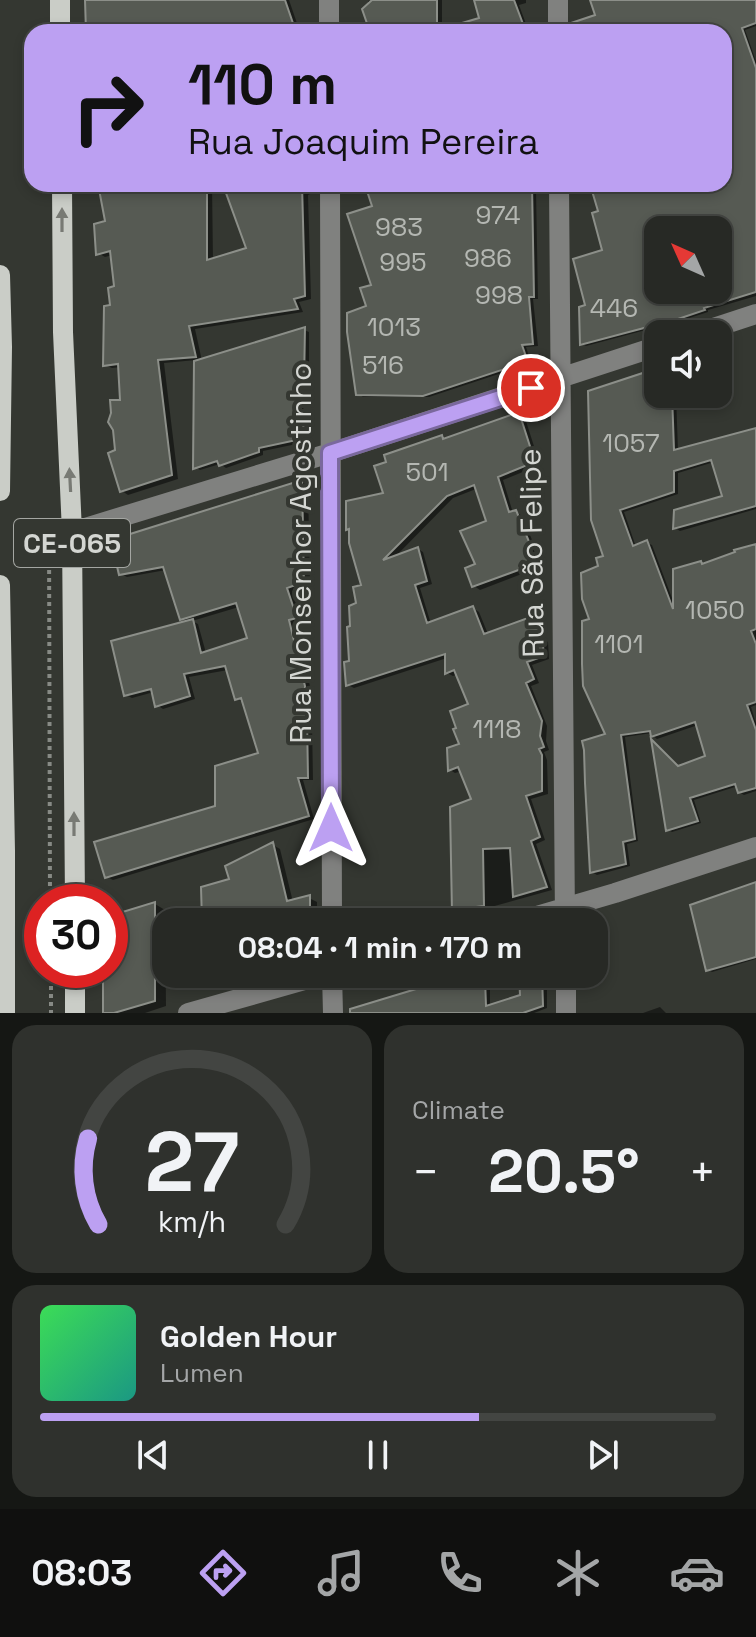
<!DOCTYPE html>
<meta charset="utf-8">
<style>
body{margin:0;font-family:"Space Grotesk",sans-serif;background:#2f312d;color:#f1f3f6;height:100vh;display:flex;flex-direction:column;font-size:30px;white-space:nowrap}
*{box-sizing:border-box;margin:0}
p{font-size:26px;color:#a4a6a7}
.icon{flex:none;width:44px;height:44px;fill:none;stroke:currentColor;stroke-width:2;stroke-linecap:round;stroke-linejoin:round}
.map{position:relative;height:1013px;overflow:hidden}
.details{display:flex;flex-direction:column;gap:12px;padding:12px;background:#151714;flex:1}
.details>*{flex:none}
.guide{position:absolute;left:24px;top:24px;width:708px;height:168px;border-radius:24px;box-shadow:0 4px 12px #0003,0 0 0 2px #434542;background:#bca0f2;color:#111;overflow:hidden}
.needle{width:52px;rotate:315deg}
.controls{position:absolute;left:644px;top:216px;display:grid;gap:16px}
.controls a{display:grid;place-items:center;width:88px;height:88px;border-radius:16px;background:#272925;box-shadow:0 4px 12px #0003,0 0 0 2px #434542;font-size:40px}
.speed{position:absolute;left:24px;top:884px;display:flex;gap:16px;font-size:40px;font-weight:700;text-align:center}
.speed>*{display:grid;place-content:center;width:104px;height:104px;border-radius:50%;background:#272925;box-shadow:0 4px 12px #0003,0 0 0 2px #434542;line-height:1}
.speed .limit{border:12px solid #d22;background:#fff;color:#111}
.pin{position:absolute;display:grid;place-items:center;width:68px;height:68px;color:#fff;margin:-34px;border:4px solid #fff;border-radius:50%;box-shadow:0 2px 8px #0007}
.me{position:absolute;width:88px;margin:-44px;rotate:0deg;stroke-linejoin:round;filter:drop-shadow(0 0 6px #0008)}
.turn{display:flex;align-items:center;gap:28px;height:168px;padding:0 32px;font-size:36px}
.turn .icon{width:104px;height:104px;stroke-width:2.5}
.turn b{display:block;font-size:56px;line-height:68px}
.big{font-size:60px;font-weight:700;line-height:1.1}
.details .widget{flex:1;display:flex;flex-direction:column;justify-content:center;gap:12px;min-width:0;padding:0 28px;border-radius:24px;background:#2f312d}
.details .dial{align-items:center;gap:0}
.dial svg{height:208px;overflow:visible;fill:none;stroke:#434542;stroke-width:7;stroke-linecap:round;text-anchor:middle}
.dial text{fill:#f1f3f6;stroke:none}
.song{display:flex;align-items:center;gap:24px}
.cover{width:96px;height:96px;border-radius:12px;background:linear-gradient(135deg,hsl(130 70% 55%),hsl(170 70% 35%))}
.played{height:8px;border-radius:4px;background:linear-gradient(90deg,#bca0f2 65%,#434542 65%)}
.keys{display:flex;justify-content:space-around;direction:ltr}
.heat{display:flex;justify-content:space-between;align-items:center;font-size:44px;direction:ltr}
.details .tiles{flex:1;display:grid;gap:12px;grid-template-columns:1fr 1fr}
.widget:last-child{grid-column:span 2}
.trip{position:absolute;left:152px;top:908px;width:456px;height:80px;border-radius:24px;background:#272925;box-shadow:0 4px 12px #0003,0 0 0 2px #434542;font-weight:700;line-height:80px;text-align:center}
.tab-bar{display:flex;height:128px;justify-content:space-around;align-items:center;background:#10100f;color:#a4a6a7}
.tab-bar .icon{width:56px;height:56px}
.tab-bar .active{color:#bca0f2}
.tab-bar b{font-size:36px;color:#f1f3f6}
.map>svg:first-child{display:block}
.shadow{fill:#0007;fill-rule:evenodd}
.building{fill:#565a53;stroke:#8c8f89;stroke-width:2;fill-rule:evenodd}
.lines{fill:none;stroke-linecap:round;stroke-linejoin:round}
.path{stroke:#878a85;stroke-width:4;stroke-dasharray:4 4;stroke-linecap:butt}
.minor{stroke:#80817f;stroke-width:20}
.major{stroke:#cacdc7;stroke-width:20}
.oneway{fill:#787a74}
.route-casing{stroke:#7a689d;stroke-width:20}
.route{stroke:#bca0f2;stroke-width:14}
.labels{text-anchor:middle;stroke-width:8;stroke-linejoin:round;paint-order:stroke}
.number-label{font-size:26px;fill:#b4b7b2}
.shield{fill:#343731;stroke:#a4a6a2;stroke-width:2}
.shield-label{font-size:28px;font-weight:bold;fill:#d4d6d2}
.street-label{font-size:30px;fill:#d4d6d2;stroke:#343731}
</style>
<div class="map">
<svg width="756" height="1013" viewBox="0 0 756 1013">
<rect width="100%" height="100%" fill="#343731"/>
<path class="shadow" d="M87 0H289L300 32H88Z
M372 0H442V32L481 19 476 0H526V3L519 5 529 32H367L366 30 371 28 368 1Z
M593 0H751L756 7V26L745 30 756 61V296L708 310V312L683 320 586 346 582 344 587 306 604 251 600 212 592 184H724V32H577L597 17ZM658 230H718V290H658Z
M100 184H212L213 260 249 249 246 184H308L310 194 308 195 311 299 299 302 303 312 195 329 202 361 304 330 309 332V387L299 390 311 441 263 451V455L226 468 220 464 200 470 195 467 196 360 164 363 178 479 128 495 122 491 117 452 122 402 121 367 112 368 105 365 112 306 116 287 113 255 105 257 98 253 108 222Z
M367 184H534L536 190 538 299H533L538 346 526 347 532 366H523L429 397H363L358 394 369 307 374 286V207Z
M658 370V394H676L678 451 756 430V509L680 531 675 528 725 497 714 462 678 473V494L624 512 636 547 647 543 652 545 675 606 701 563 704 565 756 546V705L751 707 756 723V791L744 795 739 792 738 786 694 800 701 823 672 832 668 830 654 742 679 767 708 758 698 725 657 739 653 736 652 733 625 737 638 841 627 844 630 866 597 875 592 872 607 735 591 620 601 567 606 557Z
M519 414 525 418 540 465 503 480 513 513 516 512 522 516 535 547 533 548 540 567 480 590 474 586 488 523 476 489 453 498 394 558 418 549 423 552 432 584 420 588 431 624 473 608 479 612 488 634 539 616 545 619V640L548 642 549 659 532 665 539 683 531 686 547 726 546 741 549 750 544 752 547 760 548 794 531 799 545 840 536 844 552 890 491 907V909L475 910 460 915 454 912 473 800 462 771 455 773 450 770 461 745 470 705 458 674 453 676 447 673V658L354 688 348 685 359 604 363 586 351 530 348 529 386 494 442 437 446 440Z
M302 482 308 486 310 585 292 591 302 621 294 623 311 690 310 716 312 723 313 780H303L314 819 113 880 107 877 217 807 260 755 243 702 237 699 228 670 189 677 195 699 163 709 157 705 154 692 132 698 126 695 188 622 181 619 166 570 127 577 121 574ZM239 607 249 640 206 653 198 624 192 621Z
M273 845 280 849 293 902 309 898 317 902V922H204L231 880Z
M756 884V959L712 972 707 969Z
M155 904 165 910 166 1006 145 1013H105V970H110V922Z
M204 974H269L213 990 205 986Z
M521 974H547V1008L534 1013H353L485 980 490 982V1006L522 996Z
M660 1007 666 1013H643Z"/>
<path class="building" d="M85 0H285L296 32H86Z
M372 0H437V32H370L362 9Z
M474 0H514L526 32H446L445 28 479 18Z
M590 0H756V23L742 28 756 68V292L704 308 705 310 678 319 580 345 579 307 585 305 573 259 602 250 592 213 598 211 590 184H727L724 171V32H571V23L595 15ZM658 230H718V290H658Z
M98 184H207V260L246 248 226 193 244 187V184H302L305 296 294 299 298 309 189 326 196 357 158 360 172 475 120 492 108 453 115 450 113 430 108 422 111 413 110 400H120L118 364 103 366 104 306 110 305 108 288 114 286 110 251 96 255 94 224 105 221Z
M379 184H532L534 297H529L533 344 522 345 529 365H517L423 396 356 395 347 332V313L366 306 360 288 371 285 347 214 372 206 366 188Z
M305 327 304 385 295 388 306 438 259 448V452L219 466 217 461 193 469 194 361Z
M658 368V394H672L674 450 756 428V506L673 529 674 510 722 496 711 460 674 471V492L620 510 633 546 647 540 673 609V569L701 561 702 564 735 552 734 550 756 544V629L751 631 756 644V702L747 705 756 730V788L738 793 735 784 690 798 698 821 666 831 651 739 678 766 705 756 695 722 651 737 650 731 621 735 635 839 623 842 626 864 590 873 585 783 584 750 582 741 605 734 583 686 582 664V621L589 619 582 599 581 573 598 566 596 558 603 556 591 520 588 391Z
M519 412 535 462 498 477 509 512 516 510 530 544 528 545 535 564 472 587 465 568 475 564 460 531 486 521 474 485 447 496 383 560 418 547 427 581 415 585 427 623 473 606 484 634 539 614V637L542 636 544 656 527 662 534 679 526 683 542 721 540 736 544 747 539 749 542 755V791L526 796 540 837 531 841 547 887 513 897 510 848 483 849 484 906 468 908 452 913 450 807 471 799 458 767 448 771 447 748 459 744 453 729 456 728 450 711 468 704 454 670 445 674V654L346 686 344 662 349 661 347 627 350 626 349 606 356 603 353 587 361 585 349 543V529L346 530V501L383 493 374 466 386 462 384 455 442 435 443 439Z
M302 480 304 582 287 588 297 618 289 620 305 686 304 711 307 718 308 778H298L309 816 105 878 94 842 215 806V766L258 753 241 698 235 700 225 666 184 674 190 696 155 707 151 689 124 696 111 641 193 619 201 653 247 638 236 603 180 620 163 567 119 575 111 540Z
M273 842 287 901 310 895V922H202L201 887 229 879 225 866Z
M756 882V957L706 971 690 905Z
M155 902V1001L114 1013H103V970H110V920L116 918V914Z
M519 974H542L543 1006 523 1013H350V1009L426 986 485 978 486 1006 520 995Z"/>
<g class="lines">
<path class="path" d="M49 522 50 902
M51 970V1013"/>
<path class="minor" d="M329 0V32
M558 0V32
M330 184 332 922
M559 184 565 922
M695 334 756 314
M72 532 330 453 658 346
M516 922 615 893 756 847
M332 974 333 1013
M566 974V1013
M188 1013 326 974"/>
<path class="major" d="M60 0V32
M62 184 63 332 72 532 75 902
M0 275 2 347 0 491
M0 585 5 851V1013
M75 970V1013"/>
</g>
<defs><path id="oneway-solid" d="M-6-.8H1V-3.2L6.5 0L1 3.2V.8H-6Z" transform="scale(2)"/></defs>
<g class="oneway">
<use href="#oneway-solid" transform="translate(62 220) rotate(-90)"/>
<use href="#oneway-solid" transform="translate(70 480) rotate(-93)"/>
<use href="#oneway-solid" transform="translate(74 824) rotate(-90)"/>
</g>
<g class="lines">
<defs>
<path id="route" d="M331 828 330 453 531 388"/>
</defs>
<use href="#route" class="route-casing"/>
<use href="#route" class="route"/>
</g>
<g class="labels">
<g class="number-label">
<text x="498" y="224">974</text>
<text x="399" y="236">983</text>
<text x="488" y="267">986</text>
<text x="403" y="271">995</text>
<text x="499" y="304">998</text>
<text x="614" y="317">446</text>
<text x="394" y="336">1013</text>
<text x="383" y="374">516</text>
<text x="631" y="452">1057</text>
<text x="427" y="481">501</text>
<text x="715" y="619">1050</text>
<text x="619" y="653">1101</text>
<text x="497" y="738">1118</text>
</g>
<rect class="shield" x="14" y="519" width="116" height="48" rx="6"/>
<g class="shield-label">
<text x="72" y="553">CE-065</text>
</g>
<g class="street-label">
<text transform="translate(301 553) rotate(-90)" y="10">Rua Monsenhor Agostinho</text>
<text transform="translate(532 553) rotate(-91)" y="10">Rua São Felipe</text>
</g>
</g>
</svg>
<div class="controls">
<a><svg class="needle" viewBox="-14 -14 28 28"><path d="M0-13l5 13h-10z" fill="#e53935"/><path d="M0 13l5-13h-10z" fill="#a4a6a7"/></svg></a>
<a><svg class="icon" aria-label="sound" viewBox="0 0 24 24"><path d="M4 9h4l5-4v14l-5-4H4zM17 9q2 3 0 6"/></svg></a>
</div>
<div class="speed"><div class="limit">30</div></div>
<div class="pin" style="left:531px;top:388px;background:#d93025"><svg class="icon" aria-label="arrive" viewBox="0 0 24 24"><path d="M6 21V4h12l-3 4 3 4H6"/></svg></div>
<svg class="me" style="left:331px;top:828px" viewBox="-20 -20 40 40"><path d="M0-17L14 15 0 8-14 15z" fill="#bca0f2" stroke="#fff" stroke-width="4"/></svg>
<div class="trip">08:04 · 1 min · 170 m</div>
<div class="guide">
<div class="turn"><svg class="icon" aria-label="right" viewBox="0 0 24 24"><path d="M7 20v-9h11M14 6l5 5-5 5"/></svg><div><b>110 m</b>Rua Joaquim Pereira</div></div>
</div>
</div>
<section class="details">
<div class="tiles">
<div class="widget dial"><svg viewBox="0 0 100 80">
<path d="M14 69A42 42 0 1 1 86 69"/>
<path d="M14 69A42 42 0 0 1 10 36" stroke="#bca0f2"/>
<text x="50" y="56" font-size="32" font-weight="700">27</text>
<text x="50" y="72" font-size="11">km/h</text>
</svg></div>
<div class="widget"><p>Climate</p>
<div class="heat"><a>−</a><b class="big">20.5°</b><a>+</a></div>
</div>
<div class="widget">
<div class="song"><i class="cover"></i><div><b>Golden Hour</b><p>Lumen</p></div></div>
<div class="played"></div>
<div class="keys"><svg class="icon" aria-label="previous" viewBox="0 0 24 24"><path d="M18 5L8 12l10 7zM5 5v14"/></svg><svg class="icon" aria-label="pause" viewBox="0 0 24 24"><path d="M8 5v14M16 5v14"/></svg><svg class="icon" aria-label="next" viewBox="0 0 24 24"><path d="M6 5l10 7-10 7zM19 5v14"/></svg></div>
</div>
</div>
</section>
<nav class="tab-bar">
<b>08:03</b>
<svg class="icon active" aria-label="directions" viewBox="0 0 24 24"><path d="M12 3l9 9-9 9-9-9zM9 14v-3h6M13 9l2 2-2 2"/></svg>
<svg class="icon" aria-label="music" viewBox="0 0 24 24"><path d="M9 18V5l10-2v13"/><circle cx="6" cy="18" r="3"/><circle cx="16" cy="16" r="3"/></svg>
<svg class="icon" aria-label="phone" viewBox="0 0 24 24"><path d="M5 4h4l2 5-3 2q2 4 5 5l2-3 5 2v4C11 20 4 13 5 4z"/></svg>
<svg class="icon" aria-label="climate" viewBox="0 0 24 24"><path d="M12 3v18M4 7l16 10M4 17L20 7"/></svg>
<svg class="icon" aria-label="car" viewBox="0 0 24 24"><path d="M5 17H2v-5l4-1 3-4h7l3 4 3 1v5h-3M9 17h6M6 11h13"/><circle cx="7" cy="17" r="2"/><circle cx="17" cy="17" r="2"/></svg>
</nav>
